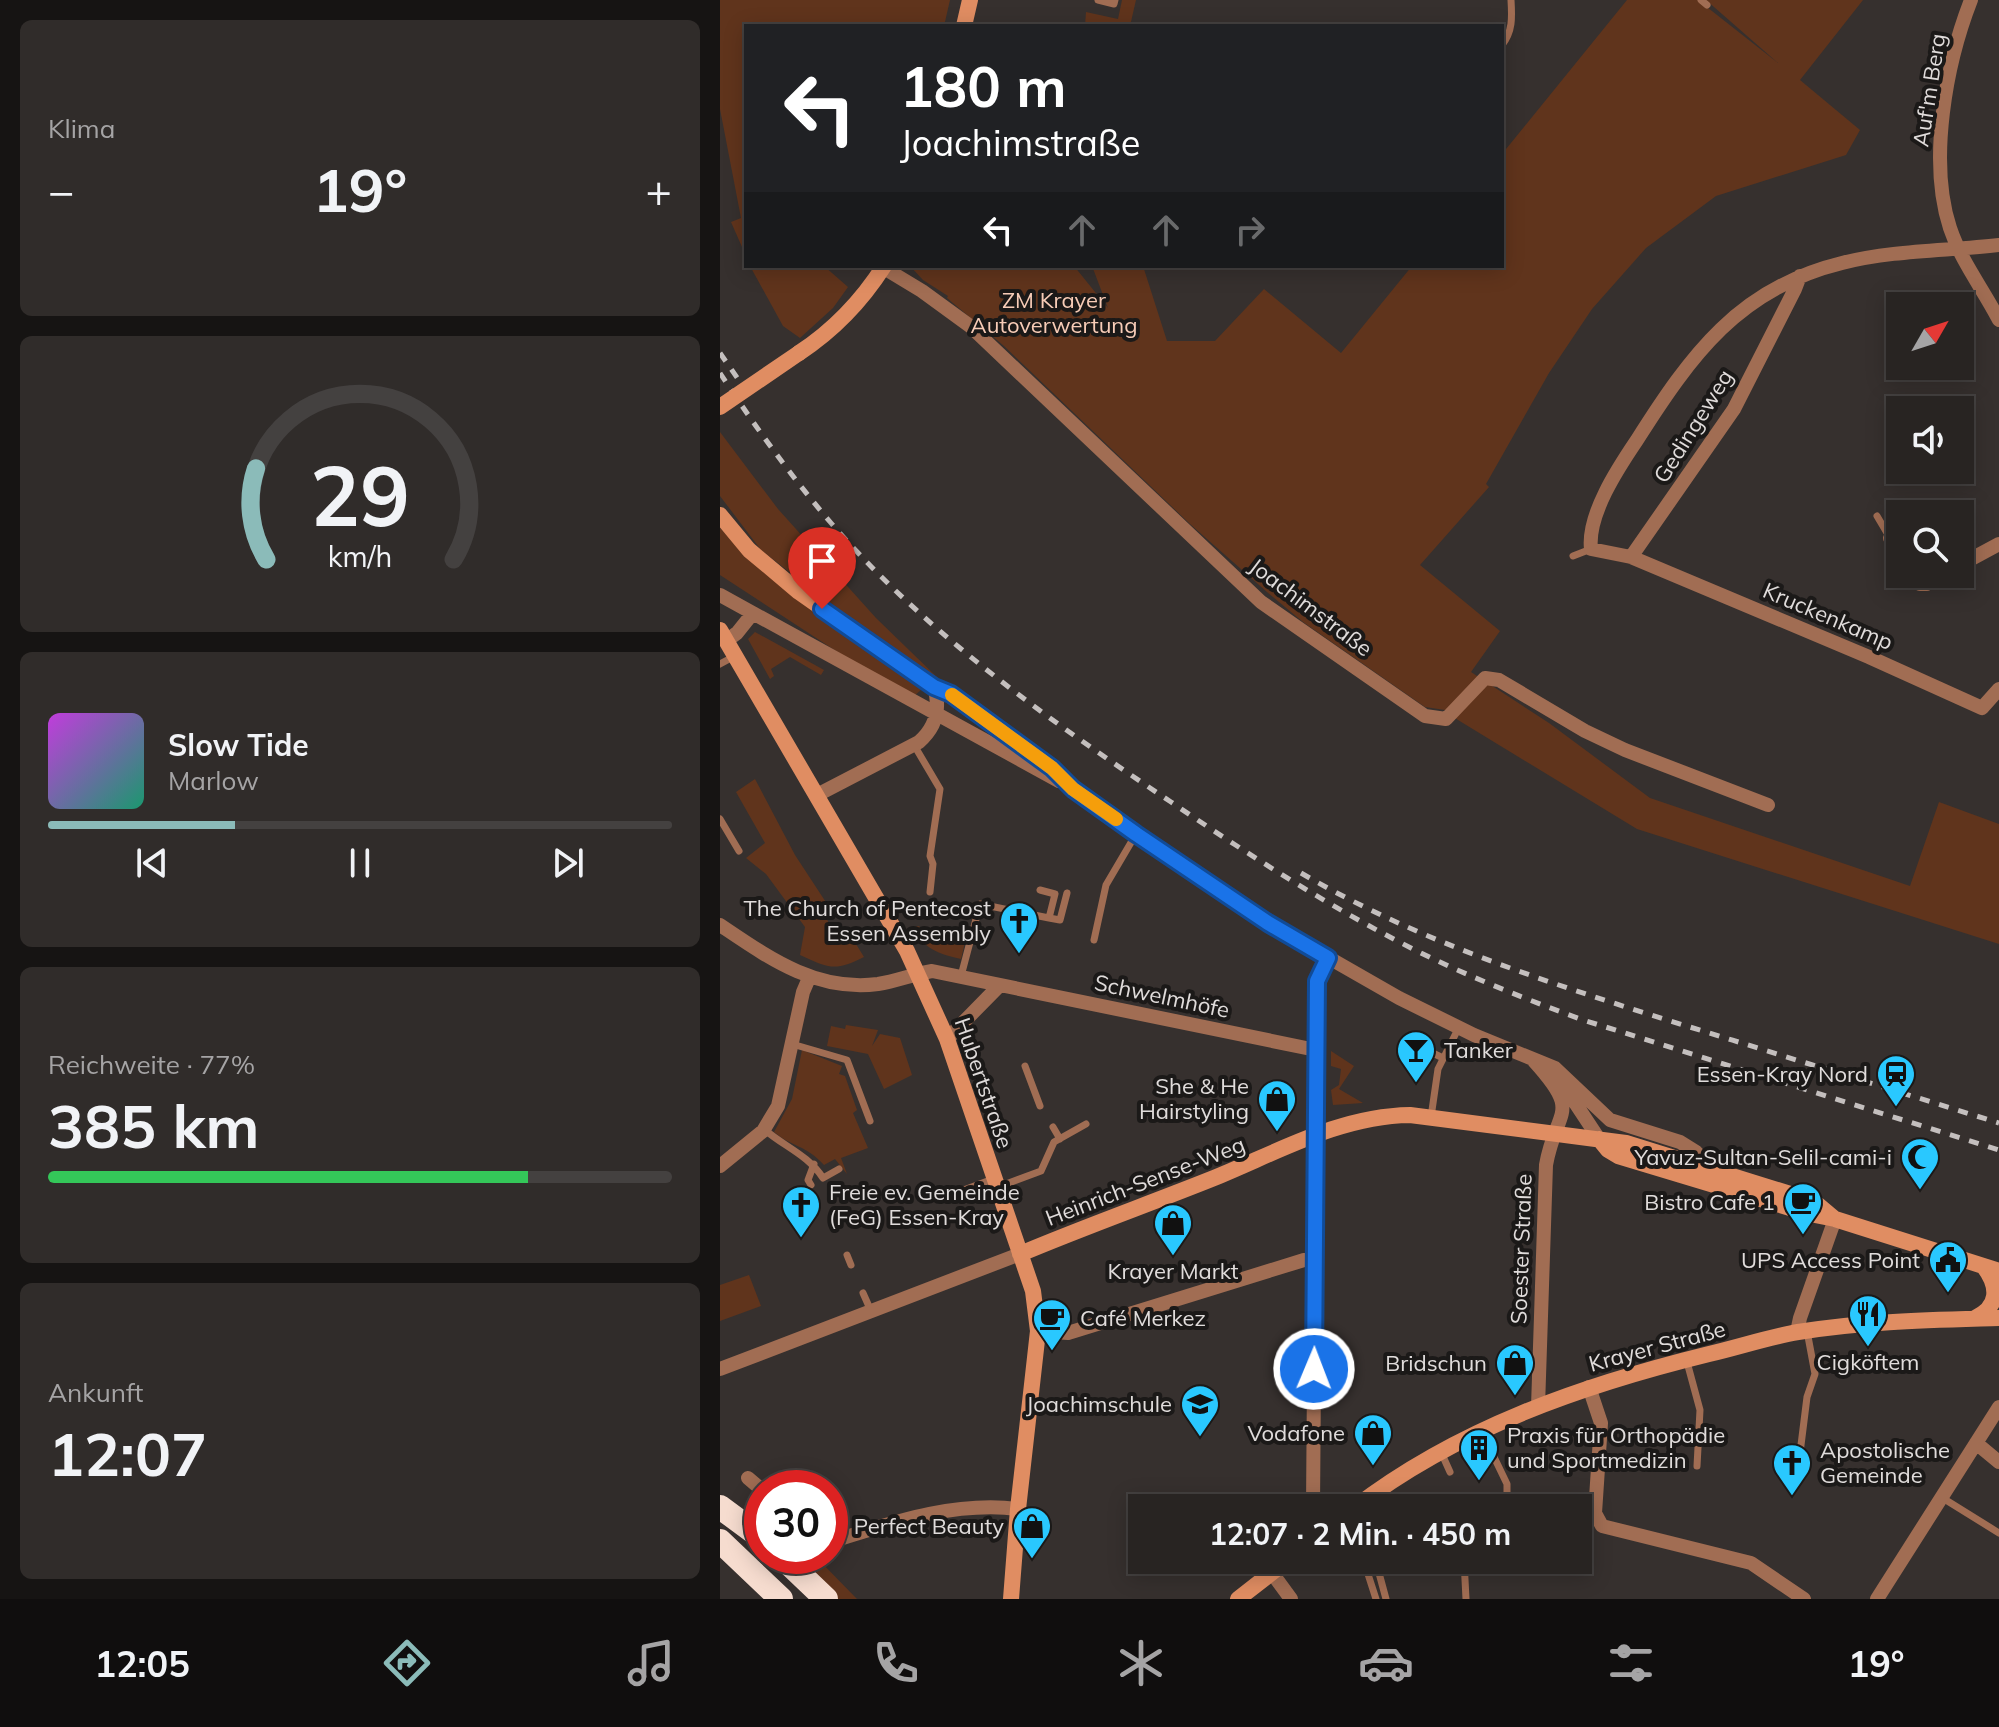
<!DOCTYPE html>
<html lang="de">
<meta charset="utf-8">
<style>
body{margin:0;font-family:Mulish,sans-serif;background:#302c2a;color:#f1f3f6;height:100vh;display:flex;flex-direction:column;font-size:30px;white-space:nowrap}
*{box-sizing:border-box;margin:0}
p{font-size:26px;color:#a5a4a5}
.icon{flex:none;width:44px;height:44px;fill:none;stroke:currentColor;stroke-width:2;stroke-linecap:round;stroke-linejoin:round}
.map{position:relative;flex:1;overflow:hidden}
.sheet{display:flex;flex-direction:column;gap:20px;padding:20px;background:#161413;width:720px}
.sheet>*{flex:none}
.hud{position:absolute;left:24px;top:24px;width:760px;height:244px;border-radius:0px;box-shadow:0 4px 20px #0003,0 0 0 2px #444140;background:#202124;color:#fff;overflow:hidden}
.needle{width:52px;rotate:51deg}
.buttons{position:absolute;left:1166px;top:292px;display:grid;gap:16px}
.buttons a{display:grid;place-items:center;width:88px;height:88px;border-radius:0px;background:#282422;box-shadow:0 4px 20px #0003,0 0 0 2px #444140;font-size:40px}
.speed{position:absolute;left:24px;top:1470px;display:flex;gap:16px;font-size:40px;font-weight:700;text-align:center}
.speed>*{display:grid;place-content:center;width:104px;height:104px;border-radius:50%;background:#282422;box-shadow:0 4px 20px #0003,0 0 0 2px #444140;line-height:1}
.speed .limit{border:12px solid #d22;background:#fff;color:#111}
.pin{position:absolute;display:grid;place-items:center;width:68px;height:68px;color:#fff;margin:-82px -34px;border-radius:50% 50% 50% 0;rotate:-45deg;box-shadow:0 0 8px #0007}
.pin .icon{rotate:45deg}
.me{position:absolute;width:88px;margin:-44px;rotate:1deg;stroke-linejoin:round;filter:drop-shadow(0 0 6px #0008)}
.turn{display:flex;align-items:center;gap:28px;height:168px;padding:0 24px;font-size:36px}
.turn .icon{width:104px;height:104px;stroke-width:2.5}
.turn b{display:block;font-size:56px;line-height:68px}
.lanes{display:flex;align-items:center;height:76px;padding:0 24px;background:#0003;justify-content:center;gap:40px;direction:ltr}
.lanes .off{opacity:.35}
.big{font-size:60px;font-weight:700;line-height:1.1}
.sheet .widget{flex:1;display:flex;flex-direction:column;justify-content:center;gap:12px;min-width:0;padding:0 28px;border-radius:12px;background:#302c2a}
.sheet .dial{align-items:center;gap:0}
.dial svg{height:208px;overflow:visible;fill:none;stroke:#444140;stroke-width:7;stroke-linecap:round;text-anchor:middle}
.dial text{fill:#f1f3f6;stroke:none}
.song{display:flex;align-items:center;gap:24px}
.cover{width:96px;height:96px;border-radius:12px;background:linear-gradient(135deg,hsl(290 70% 55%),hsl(160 70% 35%))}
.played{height:8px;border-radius:4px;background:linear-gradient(90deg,#8bbbb9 30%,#444140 30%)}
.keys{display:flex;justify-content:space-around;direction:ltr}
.heat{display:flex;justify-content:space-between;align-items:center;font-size:44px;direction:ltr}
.charge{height:12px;border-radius:6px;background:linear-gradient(90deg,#34c759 77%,#444140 0)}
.trip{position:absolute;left:408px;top:1494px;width:464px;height:80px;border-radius:0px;background:#282422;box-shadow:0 4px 20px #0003,0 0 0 2px #444140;font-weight:700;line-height:80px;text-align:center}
.menu{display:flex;height:128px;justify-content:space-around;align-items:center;background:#100e0e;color:#a5a4a5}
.menu .icon{width:56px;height:56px}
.menu .selected{color:#8bbbb9}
.menu b{font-size:36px;color:#f1f3f6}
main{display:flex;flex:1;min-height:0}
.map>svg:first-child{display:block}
.green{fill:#60341c}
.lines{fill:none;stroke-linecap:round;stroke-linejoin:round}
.lane{stroke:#a16d53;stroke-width:7}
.street{stroke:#a16d53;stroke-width:14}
.secondary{stroke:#e08d62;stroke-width:16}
.highway{stroke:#f6dccf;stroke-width:24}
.rail{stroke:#c4bfbe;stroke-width:5;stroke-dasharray:10 10;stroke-linecap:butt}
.secondary-bridge{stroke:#e08d62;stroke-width:16}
.route-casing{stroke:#114b97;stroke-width:20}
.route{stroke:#1a73e8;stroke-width:14}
.slow{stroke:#f59e0b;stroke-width:14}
.labels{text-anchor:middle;stroke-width:8;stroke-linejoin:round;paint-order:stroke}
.street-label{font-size:22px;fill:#e0dcdb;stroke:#1b1918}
.park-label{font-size:22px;fill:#f7ccb7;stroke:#1b1918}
.poi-label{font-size:22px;fill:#e0dcdb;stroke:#1b1918;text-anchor:end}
</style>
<main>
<section class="sheet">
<div class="widget"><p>Klima</p>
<div class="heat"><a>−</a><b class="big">19°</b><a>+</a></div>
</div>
<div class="widget dial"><svg viewBox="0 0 100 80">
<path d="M14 69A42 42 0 1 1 86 69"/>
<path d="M14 69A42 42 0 0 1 10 34" stroke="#8bbbb9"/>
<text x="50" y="56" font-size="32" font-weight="700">29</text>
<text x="50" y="72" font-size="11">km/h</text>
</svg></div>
<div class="widget">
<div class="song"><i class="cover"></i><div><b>Slow Tide</b><p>Marlow</p></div></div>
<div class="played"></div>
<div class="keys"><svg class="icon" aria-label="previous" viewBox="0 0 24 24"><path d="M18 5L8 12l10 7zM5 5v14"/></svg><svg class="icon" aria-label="pause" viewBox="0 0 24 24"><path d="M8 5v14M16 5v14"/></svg><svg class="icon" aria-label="next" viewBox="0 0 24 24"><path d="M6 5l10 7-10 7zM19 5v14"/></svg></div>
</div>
<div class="widget"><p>Reichweite · 77%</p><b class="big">385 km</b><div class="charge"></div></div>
<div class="widget"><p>Ankunft</p><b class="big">12:07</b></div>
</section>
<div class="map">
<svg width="1279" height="1599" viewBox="0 0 1279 1599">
<rect width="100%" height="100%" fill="#36302e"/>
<path class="green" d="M0 0H230L224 26H26V256L11 222 21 218 0 109Z
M402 0H416L410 26H365L366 12 398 19Z
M907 0H978L1058 63 986 0H1143L1080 80 1140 130 1126 155 996 196 926 248 872 309 829 373 766 484 769 487 700 565 780 631 751 672 829 723 930 798 1190 886 1219 802 1279 824V944L917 829 738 720 725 710 705 707 583 622 547 592 470 524 284 346 227 298 228 296 203 280 190 266H354L388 308 372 266H423L447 341H495L544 289 621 353 692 266H782V154Z
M30 266H104L128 287 113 308 80 338 63 326Z
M0 432 58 509 156 618 222 682 149 634 41 550 0 496Z
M0 528 40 568 202 689 193 697 145 670 0 575Z
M35 632 104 670 101 675 70 657 51 669 54 676 50 679 28 639Z
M35 779 75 855 111 910 105 915 118 943 131 936 144 957C115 972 108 968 80 955L85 927 46 874 26 858 45 843 16 792Z
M198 926 209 931 246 938 241 959C218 954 205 949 192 928Z
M126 1025 158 1030 152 1046 160 1034 180 1038 192 1075 164 1089 148 1054 107 1046 111 1026 125 1029Z
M82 1050 122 1066 119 1074 125 1076 137 1110 133 1113 148 1148 121 1158 127 1174 115 1159 104 1165C86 1145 72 1147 54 1132L72 1099Z
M611 1051 634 1066 619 1089 643 1103 613 1105 611 1090 619 1085 621 1069 611 1066Z
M29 1275 41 1306 0 1321V1285Z
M72 1556H95L137 1599H115Z"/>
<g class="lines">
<path class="lane" d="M378 0 394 4 395 0
M981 0 987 5
M782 45C793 31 792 17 791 0
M1157 516 1170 538
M853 556 871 549
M0 664 13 657
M194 745 220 789 210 856 213 864 210 892
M0 819 19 851
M329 918 340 920 347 893
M374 940 386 885 416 834
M241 976 260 904 329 918 335 894 320 890
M686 1040 723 1058
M72 1044 127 1060 150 1121
M305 1066 320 1106
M711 1117 718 1069 739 1027
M333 1127 340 1139
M45 1130C65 1147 88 1155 103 1178L119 1169
M91 1185 88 1180 94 1164
M278 1187 321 1171 334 1142 366 1124
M225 1197 273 1179
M127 1255 131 1265
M143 1293 151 1311
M967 1362 980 1410 977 1466
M762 1432 787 1484V1508
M721 1452 730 1472
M1078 1469 1087 1397 1095 1374 1087 1331
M1221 1497 1279 1533
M741 1499 742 1508
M649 1560 659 1573 666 1599
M744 1560 746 1599
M652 1564 647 1571 656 1599"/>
<path class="street" d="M1251 0C1226 64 1208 161 1230 228 1241 261 1263 289 1279 320
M1279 245C1227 251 1173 250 1122 263 1019 288 971 355 917 440 898 468 867 515 871 549L911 557 1149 657 1262 708 1279 689
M164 268 202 291 250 326 541 602 705 716 726 719 765 678 779 680 865 731 905 750 1048 805
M1170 538 1180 553
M911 557 1014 409 1075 289 1080 276
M1240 565 1279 544
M1193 574 1200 584H1207L1225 574
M0 595 339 781
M6 641 17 633 33 613
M214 687 231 694 332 768 353 789 548 923 679 998 754 1035 835 1068 890 1120 960 1142 976 1152 993 1170
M97 795 199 742C216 727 221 709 214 687
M0 925C49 958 96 992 158 984 177 981 194 974 212 971L596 1050
M227 1039 279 986
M814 1061C863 1115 836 1108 826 1165L818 1407
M840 1080 879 1139
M0 1166 43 1131 58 1106 83 992 89 978
M318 1331 348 1333 584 1260 596 1259
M1077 1332 1080 1318 1115 1219
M0 1369 300 1254
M869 1387 881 1423 875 1513 882 1526 1031 1563 1084 1599
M1256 1443 1279 1462
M28 1478 42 1490
M593 1508 597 981 608 958
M110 1542C171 1523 234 1501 298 1509
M552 1573 571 1599
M1157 1599 1279 1407"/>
<path class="secondary" d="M244 26 250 0
M79 353C114 330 141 302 164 266
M0 515 29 550 79 592 214 687
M0 630 187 951 227 1039 313 1291 318 1331 298 1509 291 1599
M879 1139 888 1150 898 1156 1090 1214 1115 1219 1279 1271
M300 1254C364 1227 429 1204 494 1178 558 1152 620 1116 690 1115L906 1143 1083 1198 1096 1203 1115 1219
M1255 1318C1279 1307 1279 1287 1264 1267
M634 1508C738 1428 863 1385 989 1354 1019 1347 1049 1337 1078 1332 1145 1321 1212 1320 1279 1318
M518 1599 568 1560"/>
<path class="highway" d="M0 1507 42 1538
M0 1541 61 1599
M61 1556 106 1599"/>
<path class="rail" d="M0 353 18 379
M0 373C34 425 70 475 111 523 207 634 330 721 451 802 529 855 608 906 693 949 747 976 803 998 860 1019L1279 1150
M581 873C696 940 820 980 947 1020 1058 1054 1169 1089 1279 1123"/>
<path class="secondary-bridge" d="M0 407 79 353"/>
</g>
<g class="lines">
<defs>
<path id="route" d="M102 609 214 687 231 694 332 768 353 789 416 834 548 923 608 958 597 981 594 1369"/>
</defs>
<use href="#route" class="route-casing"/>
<use href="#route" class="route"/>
<path class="slow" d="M232 695 332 768 353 789 396 819"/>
</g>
<defs>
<symbol id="church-pin" viewBox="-11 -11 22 30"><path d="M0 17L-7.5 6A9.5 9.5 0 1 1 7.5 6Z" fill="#29c8ff" stroke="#1b1918"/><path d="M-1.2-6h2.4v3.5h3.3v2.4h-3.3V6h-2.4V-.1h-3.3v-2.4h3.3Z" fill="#111"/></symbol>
<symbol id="bar-pin" viewBox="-11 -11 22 30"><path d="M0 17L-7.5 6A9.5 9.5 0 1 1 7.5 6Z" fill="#29c8ff" stroke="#1b1918"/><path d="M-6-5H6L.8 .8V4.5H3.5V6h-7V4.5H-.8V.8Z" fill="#111"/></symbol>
<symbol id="station-pin" viewBox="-11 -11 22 30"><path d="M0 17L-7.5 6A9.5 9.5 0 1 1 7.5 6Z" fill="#29c8ff" stroke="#1b1918"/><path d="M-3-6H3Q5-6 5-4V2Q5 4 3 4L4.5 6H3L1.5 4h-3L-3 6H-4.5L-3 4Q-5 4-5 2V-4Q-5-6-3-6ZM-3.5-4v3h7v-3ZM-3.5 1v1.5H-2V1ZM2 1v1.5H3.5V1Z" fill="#111"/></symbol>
<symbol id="shop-pin" viewBox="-11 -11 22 30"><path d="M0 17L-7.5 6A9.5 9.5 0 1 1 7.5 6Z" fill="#29c8ff" stroke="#1b1918"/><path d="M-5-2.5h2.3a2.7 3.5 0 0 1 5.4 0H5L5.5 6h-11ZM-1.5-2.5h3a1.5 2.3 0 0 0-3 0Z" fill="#111"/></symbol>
<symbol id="mosque-pin" viewBox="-11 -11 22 30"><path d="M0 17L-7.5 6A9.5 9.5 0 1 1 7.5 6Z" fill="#29c8ff" stroke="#1b1918"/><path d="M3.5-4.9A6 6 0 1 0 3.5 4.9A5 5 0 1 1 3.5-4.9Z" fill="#111"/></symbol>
<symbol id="cafe-pin" viewBox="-11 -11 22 30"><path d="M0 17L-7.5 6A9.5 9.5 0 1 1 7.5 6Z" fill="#29c8ff" stroke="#1b1918"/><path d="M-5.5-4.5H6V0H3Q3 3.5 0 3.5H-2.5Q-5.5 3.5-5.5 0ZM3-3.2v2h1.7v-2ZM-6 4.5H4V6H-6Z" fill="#111"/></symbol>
<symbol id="civic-pin" viewBox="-11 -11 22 30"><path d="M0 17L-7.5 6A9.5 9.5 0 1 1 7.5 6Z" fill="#29c8ff" stroke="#1b1918"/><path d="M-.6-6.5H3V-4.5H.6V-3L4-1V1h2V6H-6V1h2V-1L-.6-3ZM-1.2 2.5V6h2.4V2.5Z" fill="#111"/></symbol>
<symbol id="restaurant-pin" viewBox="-11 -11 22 30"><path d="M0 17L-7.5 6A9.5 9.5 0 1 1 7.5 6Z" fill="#29c8ff" stroke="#1b1918"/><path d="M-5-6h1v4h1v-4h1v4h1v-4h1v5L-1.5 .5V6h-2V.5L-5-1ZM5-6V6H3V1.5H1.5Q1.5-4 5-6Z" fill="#111"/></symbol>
<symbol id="school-pin" viewBox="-11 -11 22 30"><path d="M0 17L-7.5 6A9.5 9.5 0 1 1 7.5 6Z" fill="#29c8ff" stroke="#1b1918"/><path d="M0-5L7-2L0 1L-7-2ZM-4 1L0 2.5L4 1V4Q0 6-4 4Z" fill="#111"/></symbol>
<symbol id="building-pin" viewBox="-11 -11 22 30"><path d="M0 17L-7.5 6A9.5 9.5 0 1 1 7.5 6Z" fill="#29c8ff" stroke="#1b1918"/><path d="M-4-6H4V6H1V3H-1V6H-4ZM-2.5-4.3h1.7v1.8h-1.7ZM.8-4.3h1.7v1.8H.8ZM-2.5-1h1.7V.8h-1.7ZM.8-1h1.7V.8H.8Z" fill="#111"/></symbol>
</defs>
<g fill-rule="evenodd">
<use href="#church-pin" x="277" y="899" width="44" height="60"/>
<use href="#bar-pin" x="674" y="1028" width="44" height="60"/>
<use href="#station-pin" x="1154" y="1052" width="44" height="60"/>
<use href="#shop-pin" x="535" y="1077" width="44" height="60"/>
<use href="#mosque-pin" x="1178" y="1135" width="44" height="60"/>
<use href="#cafe-pin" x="1061" y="1180" width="44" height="60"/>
<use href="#church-pin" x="59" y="1183" width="44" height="60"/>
<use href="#shop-pin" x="431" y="1201" width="44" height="60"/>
<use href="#civic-pin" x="1206" y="1238" width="44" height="60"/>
<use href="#restaurant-pin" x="1126" y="1292" width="44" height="60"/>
<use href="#cafe-pin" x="310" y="1296" width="44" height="60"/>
<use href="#shop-pin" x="773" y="1341" width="44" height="60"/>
<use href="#school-pin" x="458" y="1382" width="44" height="60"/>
<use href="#shop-pin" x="631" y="1411" width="44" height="60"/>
<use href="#building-pin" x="737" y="1426" width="44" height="60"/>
<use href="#church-pin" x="1050" y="1441" width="44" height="60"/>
<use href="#shop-pin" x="290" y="1504" width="44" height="60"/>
</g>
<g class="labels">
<g class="street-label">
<text transform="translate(1209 90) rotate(-81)" y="8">Auf'm Berg</text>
<text transform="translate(973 426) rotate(-58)" y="8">Gedingeweg</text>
<text transform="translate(591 607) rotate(37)" y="8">Joachimstraße</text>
<text transform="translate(1108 616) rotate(23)" y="8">Kruckenkamp</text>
<text transform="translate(442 996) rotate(12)" y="8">Schwelmhöfe</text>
<text transform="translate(264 1083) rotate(71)" y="8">Hubertstraße</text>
<text transform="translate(425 1181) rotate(-21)" y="8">Heinrich-Sense-Weg</text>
<text transform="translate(801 1249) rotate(-88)" y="8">Soester Straße</text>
<text transform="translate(937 1346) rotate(-15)" y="8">Krayer Straße</text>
</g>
<g class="park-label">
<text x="334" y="308">ZM Krayer<tspan x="334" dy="25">Autoverwertung</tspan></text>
</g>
<g class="poi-label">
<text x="271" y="916">The Church of Pentecost<tspan x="271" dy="25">Essen Assembly</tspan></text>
<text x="724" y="1058" text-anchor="start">Tanker</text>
<text x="1148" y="1082">Essen-Kray Nord</text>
<text x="529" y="1094">She &amp; He<tspan x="529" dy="25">Hairstyling</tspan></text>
<text x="1172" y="1165">Yavuz-Sultan-Selil-cami-i</text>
<text x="109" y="1200" text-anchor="start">Freie ev. Gemeinde<tspan x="109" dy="25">(FeG) Essen-Kray</tspan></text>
<text x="1055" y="1210">Bistro Cafe 1</text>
<text x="1200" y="1268">UPS Access Point</text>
<text x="453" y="1279" text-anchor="middle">Krayer Markt</text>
<text x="360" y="1326" text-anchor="start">Café Merkez</text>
<text x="1148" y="1370" text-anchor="middle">Cigköftem</text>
<text x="767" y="1371">Bridschun</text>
<text x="452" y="1412">Joachimschule</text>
<text x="625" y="1441">Vodafone</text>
<text x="787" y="1443" text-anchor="start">Praxis für Orthopädie<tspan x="787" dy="25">und Sportmedizin</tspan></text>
<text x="1100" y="1458" text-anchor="start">Apostolische<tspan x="1100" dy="25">Gemeinde</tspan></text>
<text x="284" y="1534">Perfect Beauty</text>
</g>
</g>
</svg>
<div class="buttons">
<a><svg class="needle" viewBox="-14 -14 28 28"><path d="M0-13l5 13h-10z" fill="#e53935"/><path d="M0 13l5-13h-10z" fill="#a5a4a5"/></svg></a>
<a><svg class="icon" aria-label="sound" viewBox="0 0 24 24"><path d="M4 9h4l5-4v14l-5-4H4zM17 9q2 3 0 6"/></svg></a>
<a><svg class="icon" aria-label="search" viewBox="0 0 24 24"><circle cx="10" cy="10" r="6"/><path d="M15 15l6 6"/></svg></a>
</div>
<div class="speed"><div class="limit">30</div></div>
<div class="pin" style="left:102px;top:609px;background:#d93025"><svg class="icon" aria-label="arrive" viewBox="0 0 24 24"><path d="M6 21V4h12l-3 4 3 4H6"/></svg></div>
<svg class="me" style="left:594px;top:1369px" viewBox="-20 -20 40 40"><circle r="17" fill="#1a73e8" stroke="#fff" stroke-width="3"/><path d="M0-11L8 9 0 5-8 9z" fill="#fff"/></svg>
<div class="trip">12:07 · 2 Min. · 450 m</div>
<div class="hud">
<div class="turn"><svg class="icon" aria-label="left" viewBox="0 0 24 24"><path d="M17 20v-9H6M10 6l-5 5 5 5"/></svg><div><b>180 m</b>Joachimstraße</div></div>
<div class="lanes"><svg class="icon" aria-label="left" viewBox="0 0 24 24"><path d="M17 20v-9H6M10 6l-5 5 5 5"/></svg><svg class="icon off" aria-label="ahead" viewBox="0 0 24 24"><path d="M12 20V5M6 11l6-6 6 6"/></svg><svg class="icon off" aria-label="ahead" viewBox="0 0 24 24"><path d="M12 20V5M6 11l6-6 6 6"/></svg><svg class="icon off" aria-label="right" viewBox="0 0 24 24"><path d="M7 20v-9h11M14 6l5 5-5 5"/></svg></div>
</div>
</div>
</main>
<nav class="menu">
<b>12:05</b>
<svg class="icon selected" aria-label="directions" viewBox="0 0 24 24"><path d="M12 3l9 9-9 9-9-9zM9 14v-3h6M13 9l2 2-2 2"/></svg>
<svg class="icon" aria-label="music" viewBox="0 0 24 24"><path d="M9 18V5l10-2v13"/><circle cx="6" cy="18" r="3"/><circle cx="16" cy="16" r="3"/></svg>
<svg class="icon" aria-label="phone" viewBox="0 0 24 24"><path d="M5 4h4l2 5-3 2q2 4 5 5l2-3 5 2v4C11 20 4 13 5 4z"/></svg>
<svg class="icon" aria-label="climate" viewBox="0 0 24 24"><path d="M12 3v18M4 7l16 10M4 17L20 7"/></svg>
<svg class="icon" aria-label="car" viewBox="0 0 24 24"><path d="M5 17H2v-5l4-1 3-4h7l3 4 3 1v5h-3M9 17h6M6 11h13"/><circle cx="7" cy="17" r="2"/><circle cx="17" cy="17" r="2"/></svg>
<svg class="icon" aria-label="filters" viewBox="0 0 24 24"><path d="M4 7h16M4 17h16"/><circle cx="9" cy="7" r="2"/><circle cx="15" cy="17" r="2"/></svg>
<b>19°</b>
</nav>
